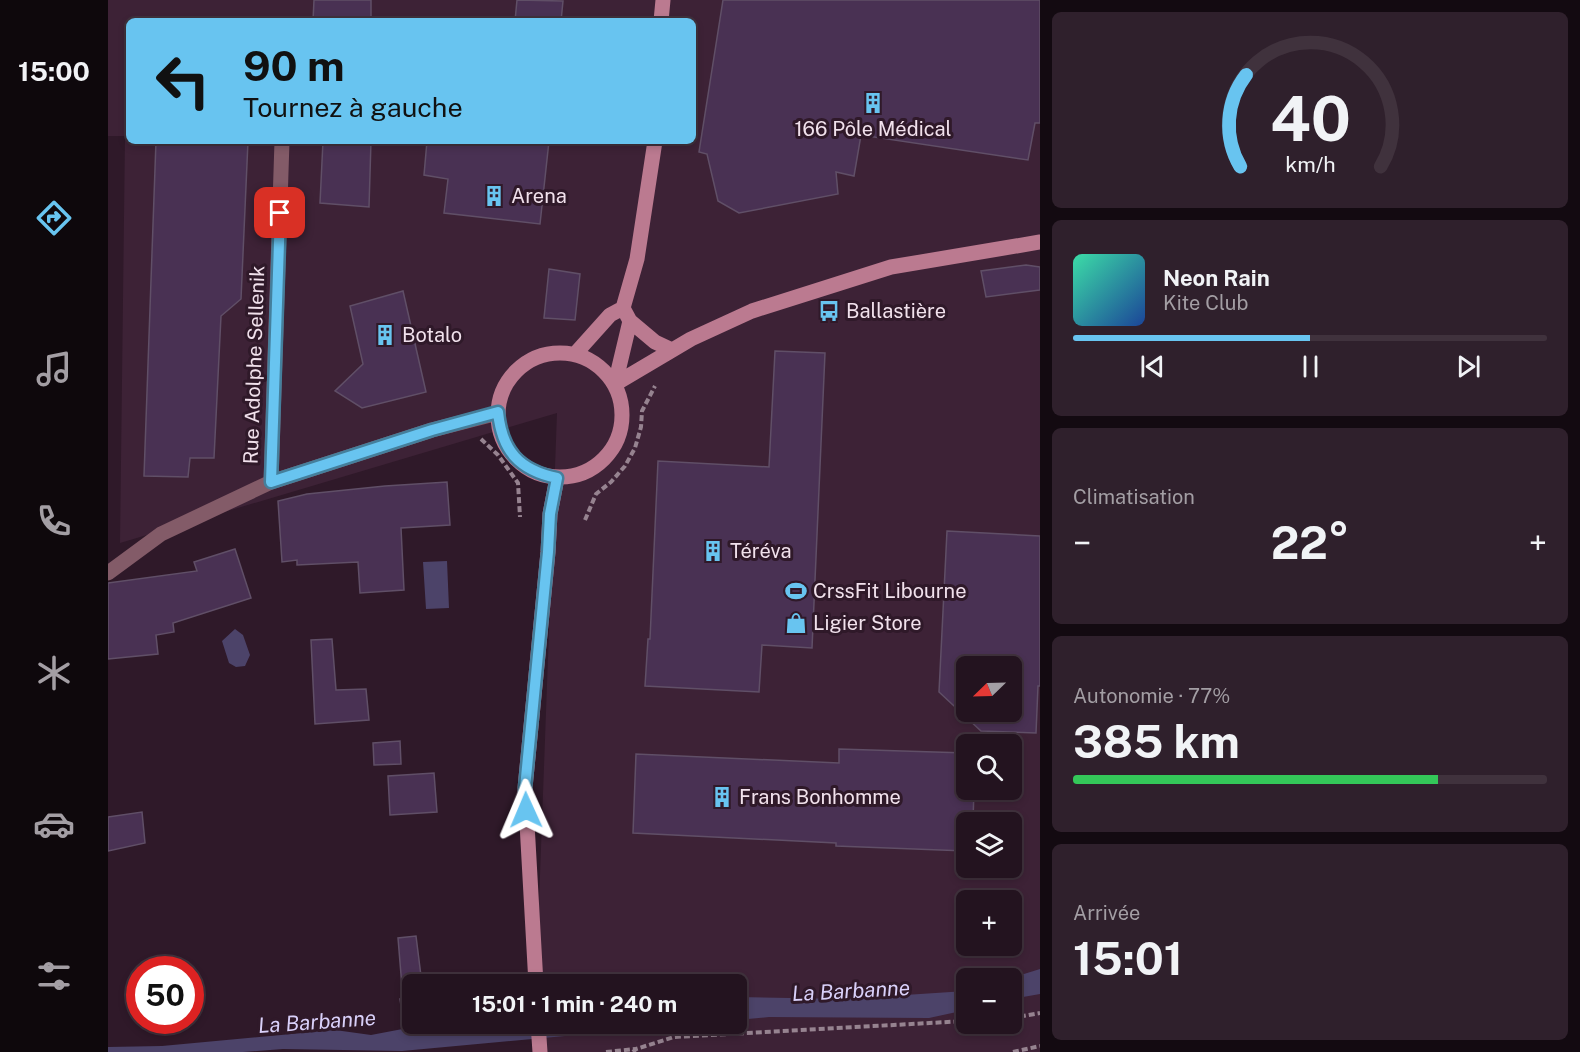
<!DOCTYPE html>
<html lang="fr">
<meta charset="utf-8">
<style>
body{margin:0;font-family:"Public Sans",sans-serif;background:#2f202c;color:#f1f3f6;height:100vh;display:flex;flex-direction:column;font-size:22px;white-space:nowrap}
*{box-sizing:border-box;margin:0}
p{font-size:20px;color:#a39ea4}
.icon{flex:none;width:33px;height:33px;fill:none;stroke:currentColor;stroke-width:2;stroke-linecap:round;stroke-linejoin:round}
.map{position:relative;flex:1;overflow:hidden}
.panel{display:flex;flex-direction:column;gap:12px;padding:12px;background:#130a11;width:540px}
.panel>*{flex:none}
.guide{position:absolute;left:18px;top:18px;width:570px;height:126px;border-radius:9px;box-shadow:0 3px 9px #0003,0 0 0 2px #40323d;background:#68c4f0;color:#111;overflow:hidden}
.needle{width:39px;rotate:247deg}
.controls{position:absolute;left:848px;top:656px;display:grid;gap:12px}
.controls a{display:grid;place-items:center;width:66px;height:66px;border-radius:9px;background:#23131f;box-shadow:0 3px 9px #0003,0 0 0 2px #40323d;font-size:30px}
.speed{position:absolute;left:18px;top:956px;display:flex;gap:12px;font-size:30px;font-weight:700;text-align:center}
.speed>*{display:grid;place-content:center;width:78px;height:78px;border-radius:50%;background:#23131f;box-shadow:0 3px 9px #0003,0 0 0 2px #40323d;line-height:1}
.speed .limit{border:9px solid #d22;background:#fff;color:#111}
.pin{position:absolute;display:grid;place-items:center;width:51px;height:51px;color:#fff;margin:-26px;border-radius:12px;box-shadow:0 3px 9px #0006}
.me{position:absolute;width:66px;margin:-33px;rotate:359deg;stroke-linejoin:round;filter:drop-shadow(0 0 4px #0008)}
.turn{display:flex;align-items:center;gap:21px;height:126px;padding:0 18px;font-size:27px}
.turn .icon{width:78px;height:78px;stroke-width:2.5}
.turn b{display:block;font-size:42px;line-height:51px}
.big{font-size:45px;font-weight:700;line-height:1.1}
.panel .widget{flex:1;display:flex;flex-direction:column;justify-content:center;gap:9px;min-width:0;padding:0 21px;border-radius:9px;background:#2f202c}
.panel .dial{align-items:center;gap:0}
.dial svg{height:156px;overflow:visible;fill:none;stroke:#40323d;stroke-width:7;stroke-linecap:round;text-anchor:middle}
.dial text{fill:#f1f3f6;stroke:none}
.song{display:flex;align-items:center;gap:18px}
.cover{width:72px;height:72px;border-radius:9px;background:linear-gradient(135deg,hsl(160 70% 55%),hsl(220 70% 35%))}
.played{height:6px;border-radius:3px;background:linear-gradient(90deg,#68c4f0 50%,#40323d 50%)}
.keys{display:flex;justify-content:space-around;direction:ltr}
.heat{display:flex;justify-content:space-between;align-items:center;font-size:33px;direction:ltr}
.charge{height:9px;border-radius:4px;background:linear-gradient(90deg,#34c759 77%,#40323d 0)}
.trip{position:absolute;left:294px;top:974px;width:345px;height:60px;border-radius:9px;background:#23131f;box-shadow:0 3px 9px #0003,0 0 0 2px #40323d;font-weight:700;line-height:60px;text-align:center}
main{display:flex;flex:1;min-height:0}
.tabs{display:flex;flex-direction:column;width:108px;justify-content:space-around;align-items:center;background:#0e080c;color:#a39ea4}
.tabs .icon{width:42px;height:42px}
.tabs .current{color:#68c4f0}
.tabs b{font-size:27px;color:#f1f3f6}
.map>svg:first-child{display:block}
.built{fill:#3d2236;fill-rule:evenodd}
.water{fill:#4c4369}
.building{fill:#493153;stroke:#604f67;stroke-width:1.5;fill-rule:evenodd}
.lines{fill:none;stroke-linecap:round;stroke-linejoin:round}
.path{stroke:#968390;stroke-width:4;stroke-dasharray:6 3;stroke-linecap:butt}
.street{stroke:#835b68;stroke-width:15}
.secondary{stroke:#bb7a90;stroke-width:15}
.route-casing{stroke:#447f9c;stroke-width:15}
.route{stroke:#68c4f0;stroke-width:10}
.labels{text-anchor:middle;stroke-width:6;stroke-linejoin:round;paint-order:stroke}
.poi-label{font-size:20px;fill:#f1e1ec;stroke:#2f1929;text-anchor:start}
.street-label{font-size:20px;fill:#f1e1ec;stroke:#2f1929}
.water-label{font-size:21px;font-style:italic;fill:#d9d0f9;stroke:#2f1929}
</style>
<main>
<nav class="tabs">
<b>15:00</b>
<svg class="icon current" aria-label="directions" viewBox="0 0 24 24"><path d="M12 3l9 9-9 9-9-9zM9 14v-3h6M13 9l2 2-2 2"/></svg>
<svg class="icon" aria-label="music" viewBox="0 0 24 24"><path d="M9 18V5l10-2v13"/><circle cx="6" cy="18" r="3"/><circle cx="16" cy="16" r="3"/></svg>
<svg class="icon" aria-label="phone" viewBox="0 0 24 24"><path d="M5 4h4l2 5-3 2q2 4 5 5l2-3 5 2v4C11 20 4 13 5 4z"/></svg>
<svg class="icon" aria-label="climate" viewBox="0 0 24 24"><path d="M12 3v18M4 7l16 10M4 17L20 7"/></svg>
<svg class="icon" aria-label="car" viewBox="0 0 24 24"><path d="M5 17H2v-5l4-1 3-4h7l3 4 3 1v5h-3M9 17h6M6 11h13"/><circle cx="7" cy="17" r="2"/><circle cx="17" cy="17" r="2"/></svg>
<svg class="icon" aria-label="filters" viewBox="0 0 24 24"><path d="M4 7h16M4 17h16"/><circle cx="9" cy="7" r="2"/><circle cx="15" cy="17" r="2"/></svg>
</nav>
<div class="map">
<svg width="932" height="1052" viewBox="0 0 932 1052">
<rect width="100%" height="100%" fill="#2f1929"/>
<path class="built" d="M0 0H932V1052H426L427 1023H628V984H428L449 413 12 543 17 136H0ZM21 21H585V141H21ZM858 666H903V711H858ZM858 744H903V789H858ZM858 822H903V867H858ZM858 900H903V945H858ZM858 978H903V1023H858Z"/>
<path class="water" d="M339 561 341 608 318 609 315 562Z
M127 629 135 635 142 655 137 666 128 667 121 663 114 641Z
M932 969V994L903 999V978Z
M858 991V1010L821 1018 661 1017 629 1020V997L736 999Z
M326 1023H598L294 1051 175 1049 135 1052H0V1047L54 1046 227 1030 263 1035Z"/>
<path class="building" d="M206 0H263V21H205Z
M409 0 455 1 453 21H407Z
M615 0H932V123H927L920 160 753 135 746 176 728 172 730 194 631 213 610 201 599 154 591 152Z
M48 141H140L133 299 113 316 106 458H82L80 477 36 476Z
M215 141H263L261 207 212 203Z
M319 141H441L432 224 336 213 340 179 316 175Z
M918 265 932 267V290L878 297 873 271Z
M441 269 472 274 467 320 436 318Z
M295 291 318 392 254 408 227 391 255 364 242 306Z
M667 351 717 353 704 648 654 645 651 692 537 686 540 639H542L550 461 661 467Z
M339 482 342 525 293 528 296 590 252 593 250 562 189 565V560L174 562 170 501 199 494 277 486Z
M839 531 932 536V686H930L928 733 873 731 831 692ZM858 666H903V711H858Z
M127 549 143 598 65 623 66 632 48 635 50 654 0 659V583L89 571 86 562Z
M224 639 228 690 258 689 261 720 207 724 203 640Z
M292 741 293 764 266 765 265 743Z
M731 749 858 753V789H866L865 822H858V851L728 846V843L525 833 528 754 731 763Z
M326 773 329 812 282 815 280 776Z
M34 812 37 843 0 851V817Z
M308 936 314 984H304V1017L295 1019 292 999H295L290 938Z"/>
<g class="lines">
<path class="path" d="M373 439 390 455 410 483 412 517
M477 520 488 494 503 482 517 466 527 448 533 427 534 411 547 386
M903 1018 932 1013
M498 1052 527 1049
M525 1052 528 1049 566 1037 858 1021
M905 1052 932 1046"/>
<path class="street" d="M163 482 174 141
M0 573 53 534 163 482 324 430 390 413"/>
<path class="secondary" d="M553 21 555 0
M522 321 547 342 564 350
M390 415a62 62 0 1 1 124 0a62 62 0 1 1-124 0Z
M467 354 502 315 515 308
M507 384 583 339 644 311 783 267 932 242
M507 384 522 321 515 308 529 259 547 141
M428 984 417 788 440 552 442 514 449 478
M430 1023 432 1052"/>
</g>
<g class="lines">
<defs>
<path id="route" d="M172 213 163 482 324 430 390 412C394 451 411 470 449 478L442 514 440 552 417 788 418 810"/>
</defs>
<use href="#route" class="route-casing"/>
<use href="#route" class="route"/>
</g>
<defs>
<symbol id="building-bare" viewBox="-9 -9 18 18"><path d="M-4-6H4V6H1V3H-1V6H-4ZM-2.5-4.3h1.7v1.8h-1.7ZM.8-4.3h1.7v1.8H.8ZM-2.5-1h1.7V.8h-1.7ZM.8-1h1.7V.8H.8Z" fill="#68c4f0" stroke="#2f1929" stroke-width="2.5" paint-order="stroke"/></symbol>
<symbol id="bus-bare" viewBox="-9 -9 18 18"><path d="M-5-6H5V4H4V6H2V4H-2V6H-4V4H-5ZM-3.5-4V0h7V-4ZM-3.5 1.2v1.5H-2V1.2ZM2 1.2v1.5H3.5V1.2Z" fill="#68c4f0" stroke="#2f1929" stroke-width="2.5" paint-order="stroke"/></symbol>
<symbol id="stadium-bare" viewBox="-9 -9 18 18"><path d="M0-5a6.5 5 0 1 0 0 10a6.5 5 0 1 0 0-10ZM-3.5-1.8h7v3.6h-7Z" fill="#68c4f0" stroke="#2f1929" stroke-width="2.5" paint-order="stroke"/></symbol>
<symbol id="shop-bare" viewBox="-9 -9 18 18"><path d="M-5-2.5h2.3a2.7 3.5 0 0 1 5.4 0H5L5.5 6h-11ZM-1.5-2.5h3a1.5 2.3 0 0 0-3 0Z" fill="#68c4f0" stroke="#2f1929" stroke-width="2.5" paint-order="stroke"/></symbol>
</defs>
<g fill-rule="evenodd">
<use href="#building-bare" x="750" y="88" width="30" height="30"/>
<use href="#building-bare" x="371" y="181" width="30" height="30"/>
<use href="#bus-bare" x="706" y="296" width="30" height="30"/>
<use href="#building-bare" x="262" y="320" width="30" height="30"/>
<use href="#building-bare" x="590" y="536" width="30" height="30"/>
<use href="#stadium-bare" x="673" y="576" width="30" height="30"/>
<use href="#shop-bare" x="673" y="608" width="30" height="30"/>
<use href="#building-bare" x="599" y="782" width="30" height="30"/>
</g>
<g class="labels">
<g class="poi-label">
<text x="765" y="136" text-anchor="middle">166 Pôle Médical</text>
<text x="403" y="203">Arena</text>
<text x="738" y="318">Ballastière</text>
<text x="294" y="342">Botalo</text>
<text x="622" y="558">Téréva</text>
<text x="705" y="598">CrssFit Libourne</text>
<text x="705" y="630">Ligier Store</text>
<text x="631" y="804">Frans Bonhomme</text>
</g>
<g class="street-label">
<text transform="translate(146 365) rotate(-88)" y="7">Rue Adolphe Sellenik</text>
</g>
<g class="water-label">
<text transform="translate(743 991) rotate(-3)" y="7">La Barbanne</text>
<text transform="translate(209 1022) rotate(-4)" y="7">La Barbanne</text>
</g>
</g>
</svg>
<div class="controls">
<a><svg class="needle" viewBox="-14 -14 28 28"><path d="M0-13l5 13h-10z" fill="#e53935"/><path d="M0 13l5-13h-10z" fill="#a39ea4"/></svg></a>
<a><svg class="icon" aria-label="search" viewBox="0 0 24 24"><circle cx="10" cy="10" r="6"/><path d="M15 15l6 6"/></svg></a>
<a><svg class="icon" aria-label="layers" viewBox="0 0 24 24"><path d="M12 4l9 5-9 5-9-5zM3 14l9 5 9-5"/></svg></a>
<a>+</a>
<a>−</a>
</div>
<div class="speed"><div class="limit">50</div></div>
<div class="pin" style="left:172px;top:213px;background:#d93025"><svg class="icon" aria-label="arrive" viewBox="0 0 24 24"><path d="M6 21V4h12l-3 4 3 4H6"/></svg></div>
<svg class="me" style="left:418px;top:810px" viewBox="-20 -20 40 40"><path d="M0-17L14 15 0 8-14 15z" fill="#68c4f0" stroke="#fff" stroke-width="4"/></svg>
<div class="trip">15:01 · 1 min · 240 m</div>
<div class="guide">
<div class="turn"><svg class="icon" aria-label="left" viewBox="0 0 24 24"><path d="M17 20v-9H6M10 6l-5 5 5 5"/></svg><div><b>90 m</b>Tournez à gauche</div></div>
</div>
</div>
<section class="panel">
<div class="widget dial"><svg viewBox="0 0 100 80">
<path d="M14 69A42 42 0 1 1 86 69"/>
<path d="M14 69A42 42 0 0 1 17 22" stroke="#68c4f0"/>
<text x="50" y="56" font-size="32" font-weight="700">40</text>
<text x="50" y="72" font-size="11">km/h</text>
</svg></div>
<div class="widget">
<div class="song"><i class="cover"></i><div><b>Neon Rain</b><p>Kite Club</p></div></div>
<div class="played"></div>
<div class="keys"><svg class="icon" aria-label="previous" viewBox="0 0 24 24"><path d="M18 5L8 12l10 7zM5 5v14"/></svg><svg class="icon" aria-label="pause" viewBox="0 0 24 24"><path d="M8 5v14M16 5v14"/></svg><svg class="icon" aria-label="next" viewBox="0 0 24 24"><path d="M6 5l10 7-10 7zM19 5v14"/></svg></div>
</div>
<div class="widget"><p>Climatisation</p>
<div class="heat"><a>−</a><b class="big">22°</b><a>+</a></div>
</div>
<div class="widget"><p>Autonomie · 77%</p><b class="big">385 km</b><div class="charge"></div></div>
<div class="widget"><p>Arrivée</p><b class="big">15:01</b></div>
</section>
</main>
